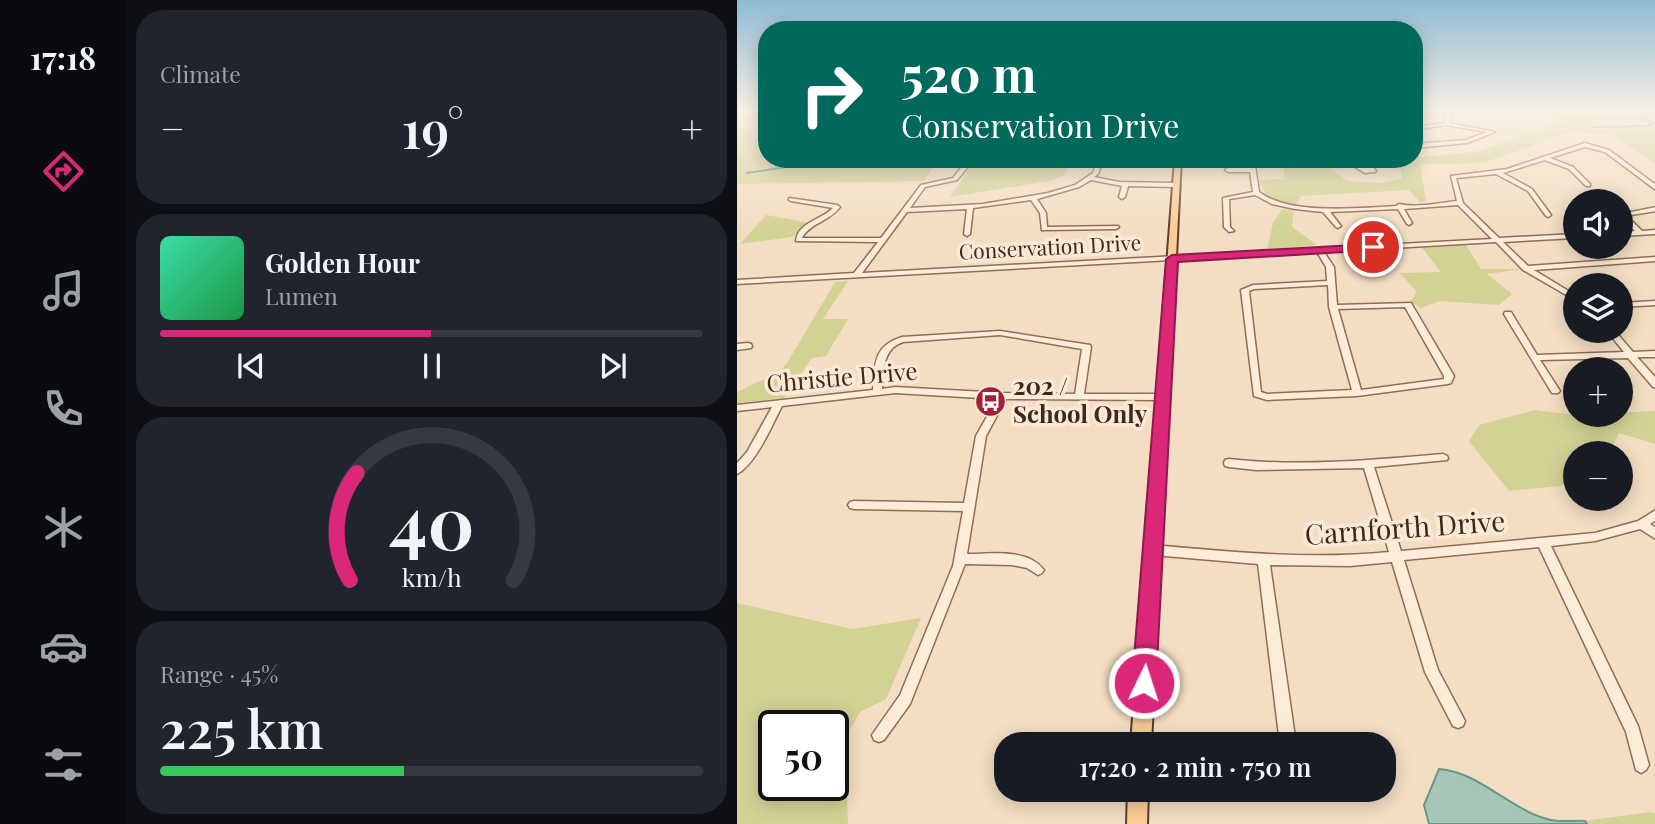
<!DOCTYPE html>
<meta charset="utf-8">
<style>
body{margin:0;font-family:"Playfair Display",serif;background:#20242c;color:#f1f3f6;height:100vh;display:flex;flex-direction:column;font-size:26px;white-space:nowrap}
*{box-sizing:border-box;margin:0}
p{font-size:23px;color:#9ea1a6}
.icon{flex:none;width:38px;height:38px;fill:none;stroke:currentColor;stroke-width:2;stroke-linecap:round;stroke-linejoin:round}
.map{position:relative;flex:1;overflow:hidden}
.panel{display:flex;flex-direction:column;gap:10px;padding:10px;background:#0d0f14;width:611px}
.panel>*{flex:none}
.guide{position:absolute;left:21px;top:21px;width:665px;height:147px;border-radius:28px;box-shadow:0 4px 18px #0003;background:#00695c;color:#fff;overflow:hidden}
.tools{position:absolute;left:826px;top:189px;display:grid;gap:14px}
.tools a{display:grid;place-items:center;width:70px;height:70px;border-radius:50%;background:#171b24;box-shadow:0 4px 18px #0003;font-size:35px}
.speed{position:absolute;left:21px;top:710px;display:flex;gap:14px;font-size:35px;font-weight:700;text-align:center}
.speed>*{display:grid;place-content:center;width:91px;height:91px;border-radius:50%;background:#171b24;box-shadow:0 4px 18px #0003;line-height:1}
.speed .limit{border:4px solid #111;border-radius:10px;background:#fff;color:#111}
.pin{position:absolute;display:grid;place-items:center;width:60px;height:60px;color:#fff;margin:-30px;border:4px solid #fff;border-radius:50%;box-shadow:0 2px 7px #0007}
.me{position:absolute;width:77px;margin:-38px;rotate:4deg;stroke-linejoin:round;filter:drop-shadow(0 0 5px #0008)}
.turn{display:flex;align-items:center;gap:24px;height:147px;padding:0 28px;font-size:32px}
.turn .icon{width:91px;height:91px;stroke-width:2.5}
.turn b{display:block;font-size:49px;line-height:60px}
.big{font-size:52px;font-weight:600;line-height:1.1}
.panel .tile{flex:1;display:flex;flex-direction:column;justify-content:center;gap:10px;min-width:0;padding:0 24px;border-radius:28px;background:#20242c}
.panel .dial{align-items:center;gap:0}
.dial svg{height:182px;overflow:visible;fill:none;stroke:#363941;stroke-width:7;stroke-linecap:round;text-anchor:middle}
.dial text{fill:#f1f3f6;stroke:none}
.song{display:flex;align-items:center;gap:21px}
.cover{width:84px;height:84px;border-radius:10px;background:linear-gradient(135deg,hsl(160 70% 55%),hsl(140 70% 35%))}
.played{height:7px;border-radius:4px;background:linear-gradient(90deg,#db2777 50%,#363941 50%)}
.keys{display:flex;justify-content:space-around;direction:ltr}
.heat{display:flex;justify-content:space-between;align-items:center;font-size:38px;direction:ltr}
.charge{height:10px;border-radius:5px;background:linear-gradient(90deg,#34c759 45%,#363941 0)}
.trip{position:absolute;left:257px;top:732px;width:402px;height:70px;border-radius:28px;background:#171b24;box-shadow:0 4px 18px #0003;font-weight:600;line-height:70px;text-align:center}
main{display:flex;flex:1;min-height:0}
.tab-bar{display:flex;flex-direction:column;width:126px;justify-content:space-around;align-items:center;background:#090b0e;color:#9ea1a6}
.tab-bar .icon{width:49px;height:49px}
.tab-bar .selected{color:#db2777}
.tab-bar b{font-size:32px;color:#f1f3f6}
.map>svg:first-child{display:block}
.green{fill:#d3d295;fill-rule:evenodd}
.water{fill:#a6c6b8;stroke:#6b9585;stroke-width:2}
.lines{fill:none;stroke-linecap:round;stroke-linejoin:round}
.stream{stroke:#6b9585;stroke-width:2}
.minor-casing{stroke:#906d57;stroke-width:3}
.major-casing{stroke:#5e3c2c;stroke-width:4}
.minor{fill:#fdecd8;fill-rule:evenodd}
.major{fill:#facd97;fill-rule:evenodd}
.route{fill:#db2777;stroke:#8e194d;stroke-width:2}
.labels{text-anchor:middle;stroke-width:7;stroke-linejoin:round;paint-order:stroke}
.far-street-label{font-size:21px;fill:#3e281d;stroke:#fae9d4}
.street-label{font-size:24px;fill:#3e281d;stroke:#fae9d4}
.poi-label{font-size:24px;font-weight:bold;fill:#3e281d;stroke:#fae9d4;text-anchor:start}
.near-street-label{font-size:28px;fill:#3e281d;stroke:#fae9d4}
</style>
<main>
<nav class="tab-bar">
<b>17:18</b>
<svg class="icon selected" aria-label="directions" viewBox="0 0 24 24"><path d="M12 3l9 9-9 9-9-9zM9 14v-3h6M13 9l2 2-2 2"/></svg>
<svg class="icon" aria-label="music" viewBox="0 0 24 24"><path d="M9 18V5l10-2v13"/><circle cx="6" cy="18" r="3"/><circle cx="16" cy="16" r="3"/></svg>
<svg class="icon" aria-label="phone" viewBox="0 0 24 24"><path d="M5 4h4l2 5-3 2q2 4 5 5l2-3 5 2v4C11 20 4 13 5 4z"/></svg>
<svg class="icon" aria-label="climate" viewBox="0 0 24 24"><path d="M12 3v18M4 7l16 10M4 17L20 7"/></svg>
<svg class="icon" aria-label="car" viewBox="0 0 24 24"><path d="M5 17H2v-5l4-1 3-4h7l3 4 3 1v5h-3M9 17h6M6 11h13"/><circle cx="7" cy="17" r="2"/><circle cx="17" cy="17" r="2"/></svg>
<svg class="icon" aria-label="filters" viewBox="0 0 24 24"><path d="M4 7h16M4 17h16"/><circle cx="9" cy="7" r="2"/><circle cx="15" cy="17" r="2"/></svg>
</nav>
<section class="panel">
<div class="tile"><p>Climate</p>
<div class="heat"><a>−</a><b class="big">19°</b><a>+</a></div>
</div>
<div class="tile">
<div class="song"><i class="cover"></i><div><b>Golden Hour</b><p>Lumen</p></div></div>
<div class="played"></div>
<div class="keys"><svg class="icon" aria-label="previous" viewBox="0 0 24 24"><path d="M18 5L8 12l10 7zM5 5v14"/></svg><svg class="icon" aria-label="pause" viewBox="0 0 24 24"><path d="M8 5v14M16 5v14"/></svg><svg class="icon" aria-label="next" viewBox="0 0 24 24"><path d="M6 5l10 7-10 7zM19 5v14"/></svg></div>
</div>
<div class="tile dial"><svg viewBox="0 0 100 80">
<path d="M14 69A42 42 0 1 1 86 69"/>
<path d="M14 69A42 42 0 0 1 17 22" stroke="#db2777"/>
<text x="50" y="56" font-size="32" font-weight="700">40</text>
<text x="50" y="72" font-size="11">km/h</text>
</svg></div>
<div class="tile"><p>Range · 45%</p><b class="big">225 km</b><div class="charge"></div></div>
</section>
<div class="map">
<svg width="919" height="824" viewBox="0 0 919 824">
<rect width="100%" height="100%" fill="#f3dec3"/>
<path class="green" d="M0 112H30V159H202L187 181 0 184Z
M814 112H918V163L874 135 833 132 746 163 683 164 689 201 683 202 672 190 564 196 557 207 531 199 522 180 548 179 545 159H581L610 181 644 183 665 178 662 159 739 152 825 121Z
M239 159H330L329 174 317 180 213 197Z
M545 209 557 211 555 227 580 245 530 250 536 223Z
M29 215 74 223 55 237 3 244Z
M729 245 744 269H787L750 274 775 294 762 305 703 301 684 308 673 302 680 292 663 273 704 272 685 248Z
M111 281 86 319H111L89 356 75 358 47 398 0 403V392L42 372 50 363 98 282Z
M798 410 838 415 918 411V444L882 433 872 453H838V478L823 486 772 491 732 441 742 425Z
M0 603 115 629 184 618 149 699 123 712 108 737 111 824H0ZM37 726H96V786H37Z
M913 812 918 813V824H850L848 821Z"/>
<path class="water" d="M702 769C742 772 771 808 810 819 821 823 836 820 848 821L850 824H692L687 805Z"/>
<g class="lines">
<path class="stream" d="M919 113 901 117 919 124
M856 127 911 126 916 123
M10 173 56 166 64 159"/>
<defs>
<path id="minor" d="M704 112H709L714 116 712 123 758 132 730 143 677 148V144L729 140 750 132 709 125 677 130V127L707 123 710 117Z
M848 143 872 150 919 185V190L868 152 848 147 813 158 836 167 853 184V186H849L832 169 808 160 766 173 795 189 814 215 811 217 809 216 791 191 759 174 719 178 726 203 762 238 838 234V238L766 242 791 266 919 257V261L797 270 838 295V300L786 270 759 242 587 252 597 267 600 305 674 303 717 376 714 383 711 384 620 396 530 400 517 396 504 290 516 285 590 281 589 267 580 252 0 284V280L117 273 141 242 59 241C60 223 84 220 96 208L54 201 52 200V198L100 205 103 207C93 221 73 223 65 238H144L184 185 216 178 231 159H237L220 180 188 187 173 208 246 204 311 193 338 185 356 173 361 159 394 160 397 162 394 164 365 163 361 174 357 177 382 182 439 183 442 185 439 187 391 186 388 197 385 199 382 197 385 186 354 180 342 187 300 199 309 213 310 227 381 226 382 227 379 229 305 230 303 213 294 200 236 208 233 234 230 236 227 234 230 209 170 212 125 273 755 239 721 205 667 209 675 223 672 225 670 224 661 209 593 212 604 226 601 228 599 227 586 212 558 209 535 204 518 195 492 199 493 227 497 231 492 232 487 227 486 198 516 192 513 172H491L488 170 491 168H513L511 159H517L522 192C527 195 531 198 537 200 567 213 626 208 659 206L662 204C679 208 702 203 720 201L714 176 770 169ZM591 285 592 307 615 390 530 394 524 392 512 291 517 289ZM668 307 707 376V379L624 390 601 309Z
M630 159H636L635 166 639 171 638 172 628 173 618 167 629 165Z
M919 207V211L894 215V220L905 231 919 230V234L884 236V232L898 231 888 221 889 213Z
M919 301V305L884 307V303Z
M768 312H774L800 355 887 352 870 331H878L896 352 919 351V357H900L919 378V388L916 387 891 358 803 360 823 391 821 393H815L767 314Z
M263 331 353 345 354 347 347 394H425L430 397 425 400 269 399 249 436 230 554C254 554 291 548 307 570L305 573 301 575 290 568 275 565 228 564 173 704 147 740 142 742 137 740 135 735 163 695 216 566 226 511 117 509 113 508 111 505 113 502 117 501 227 503 239 436 260 399 158 393 45 406C35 425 19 464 0 474V463L10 452 35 407 0 411V405L136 390C138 364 136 346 165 337ZM263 335 345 349 338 394 266 393 158 387 145 389C147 370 145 349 166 342Z
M11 343 14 344 15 346 14 348 0 350V344Z
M706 454 710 456 711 458 710 460 637 467 664 551 858 533 901 521 919 510V520L913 524 919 528V539L903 529 858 541 814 546 901 726 912 765 909 770 904 773 899 770 889 732 802 547 667 560 701 670 728 721 726 726 721 728 716 726 688 672 655 562 613 566 533 565 559 744H543L521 564 416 555 412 553 410 550 412 547 416 545C495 552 573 560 652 552L627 468 519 470 492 467 488 466 487 463 488 460 492 459C561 467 637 460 706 454Z"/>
<path id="major" d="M438 159H444L414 744H394Z
M391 789H411L410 824H390Z"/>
</defs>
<use href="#minor" class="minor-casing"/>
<use href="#major" class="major-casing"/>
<use href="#minor" class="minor"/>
<use href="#major" class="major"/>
</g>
<linearGradient id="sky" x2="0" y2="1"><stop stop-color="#8dbbd5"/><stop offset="0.49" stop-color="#faf0e4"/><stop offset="1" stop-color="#faf0e4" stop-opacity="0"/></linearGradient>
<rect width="919" height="227" fill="url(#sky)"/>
<path class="route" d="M636 244 640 245V250L441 262 419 683 415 691 407 694 399 691 395 683 429 259 435 255Z"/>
<defs>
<symbol id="bus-disc" viewBox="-11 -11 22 22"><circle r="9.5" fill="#a71f33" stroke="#fae9d4"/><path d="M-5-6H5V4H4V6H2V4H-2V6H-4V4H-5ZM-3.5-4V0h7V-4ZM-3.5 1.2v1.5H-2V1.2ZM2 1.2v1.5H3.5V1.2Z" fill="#fff"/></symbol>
</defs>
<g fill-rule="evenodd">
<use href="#bus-disc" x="236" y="384" width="35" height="35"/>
</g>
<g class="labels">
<g class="far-street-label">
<text transform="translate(313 248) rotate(-3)" y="7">Conservation Drive</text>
</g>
<g class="street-label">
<text transform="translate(105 378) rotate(-5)" y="8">Christie Drive</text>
</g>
<g class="poi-label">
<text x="276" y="395">202 /<tspan x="276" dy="28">School Only</tspan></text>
</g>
<g class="near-street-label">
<text transform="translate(668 528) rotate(-4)" y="10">Carnforth Drive</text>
</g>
</g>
</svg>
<div class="tools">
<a><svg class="icon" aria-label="sound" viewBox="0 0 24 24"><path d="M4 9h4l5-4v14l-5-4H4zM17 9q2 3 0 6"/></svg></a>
<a><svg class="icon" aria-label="layers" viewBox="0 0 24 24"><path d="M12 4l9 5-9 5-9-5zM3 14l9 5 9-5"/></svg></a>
<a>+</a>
<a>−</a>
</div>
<div class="speed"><div class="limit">50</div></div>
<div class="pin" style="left:636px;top:247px;background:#d93025"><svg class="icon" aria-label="arrive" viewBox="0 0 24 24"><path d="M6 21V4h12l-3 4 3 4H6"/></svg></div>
<svg class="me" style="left:407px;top:683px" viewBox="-20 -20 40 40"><circle r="17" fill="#db2777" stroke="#fff" stroke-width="3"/><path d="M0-11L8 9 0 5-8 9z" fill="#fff"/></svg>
<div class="trip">17:20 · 2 min · 750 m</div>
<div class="guide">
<div class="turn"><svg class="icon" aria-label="right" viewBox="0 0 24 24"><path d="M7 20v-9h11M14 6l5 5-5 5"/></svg><div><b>520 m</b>Conservation Drive</div></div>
</div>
</div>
</main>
